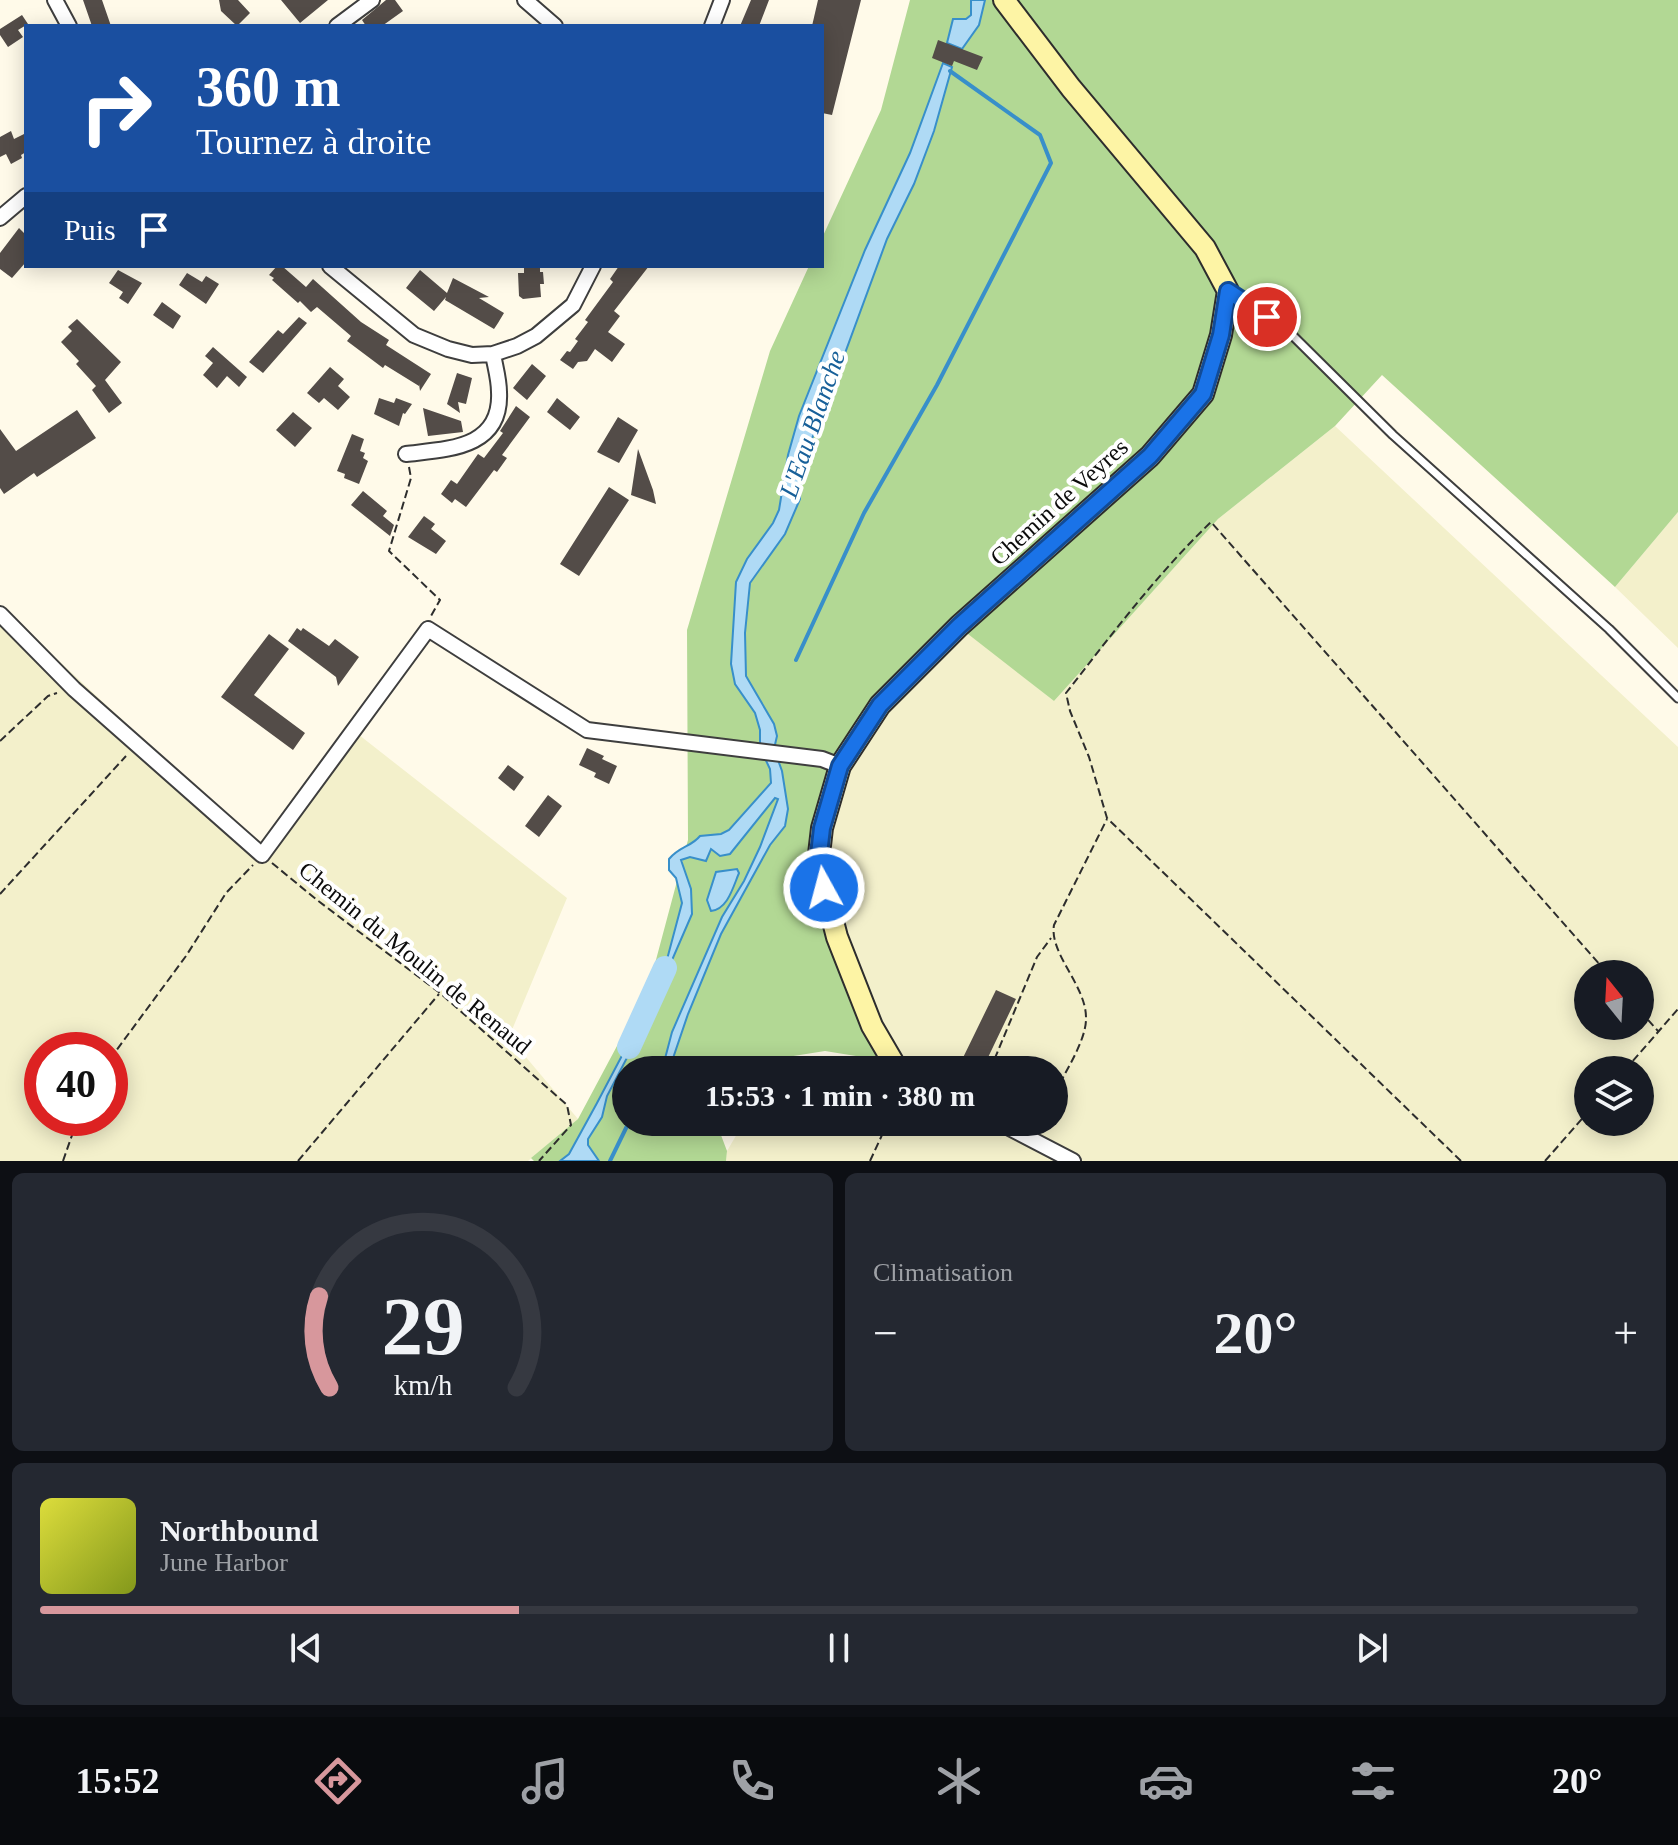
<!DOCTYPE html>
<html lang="fr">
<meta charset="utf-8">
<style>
body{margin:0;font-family:Georgia,serif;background:#242831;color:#f1f3f6;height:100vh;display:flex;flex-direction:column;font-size:30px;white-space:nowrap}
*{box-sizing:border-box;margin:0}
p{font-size:26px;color:#9ea1a6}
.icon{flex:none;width:44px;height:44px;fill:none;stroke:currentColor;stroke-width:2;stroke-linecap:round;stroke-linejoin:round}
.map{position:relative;height:1161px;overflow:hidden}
.panel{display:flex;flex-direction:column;gap:12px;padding:12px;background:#0d0f14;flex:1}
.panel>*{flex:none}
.banner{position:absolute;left:24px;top:24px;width:800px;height:244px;border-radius:0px;box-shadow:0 4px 20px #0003;background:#1a4fa0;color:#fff;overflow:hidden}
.needle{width:52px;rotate:342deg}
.controls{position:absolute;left:1574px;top:960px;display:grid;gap:16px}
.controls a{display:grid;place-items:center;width:80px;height:80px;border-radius:50%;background:#171b24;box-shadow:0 4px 20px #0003;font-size:40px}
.speed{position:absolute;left:24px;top:1032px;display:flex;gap:16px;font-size:40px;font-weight:700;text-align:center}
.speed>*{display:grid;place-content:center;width:104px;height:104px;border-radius:50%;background:#171b24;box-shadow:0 4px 20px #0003;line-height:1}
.speed .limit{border:12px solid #d22;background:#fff;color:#111}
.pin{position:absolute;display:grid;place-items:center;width:68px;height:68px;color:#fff;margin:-34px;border:4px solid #fff;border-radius:50%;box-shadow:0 2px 8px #0007}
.me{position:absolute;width:88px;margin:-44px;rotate:353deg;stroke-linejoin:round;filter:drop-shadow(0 0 6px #0008)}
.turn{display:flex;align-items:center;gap:28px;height:168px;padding:0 40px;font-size:36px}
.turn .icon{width:104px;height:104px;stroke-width:2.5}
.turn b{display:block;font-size:56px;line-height:68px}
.then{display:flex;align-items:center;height:76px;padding:0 40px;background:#0003;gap:16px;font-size:30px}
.big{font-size:60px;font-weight:800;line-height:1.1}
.panel .widget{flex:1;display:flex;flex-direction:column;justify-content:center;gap:12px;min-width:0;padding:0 28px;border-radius:12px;background:#242831}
.panel .dial{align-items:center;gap:0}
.dial svg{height:208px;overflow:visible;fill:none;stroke:#363941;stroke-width:7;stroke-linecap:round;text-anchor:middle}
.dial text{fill:#f1f3f6;stroke:none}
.song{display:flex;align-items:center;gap:24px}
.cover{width:96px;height:96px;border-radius:12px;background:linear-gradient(135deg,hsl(60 70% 55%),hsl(70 70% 35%))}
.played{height:8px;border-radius:4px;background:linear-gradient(90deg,#d7979c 30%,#363941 30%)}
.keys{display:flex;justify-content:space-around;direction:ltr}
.heat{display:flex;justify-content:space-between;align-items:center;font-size:44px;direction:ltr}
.panel .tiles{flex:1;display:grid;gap:12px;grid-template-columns:1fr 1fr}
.widget:last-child{grid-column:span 2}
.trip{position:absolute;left:612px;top:1056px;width:456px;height:80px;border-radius:40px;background:#171b24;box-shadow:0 4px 20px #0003;font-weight:800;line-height:80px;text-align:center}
.tab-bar{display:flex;height:128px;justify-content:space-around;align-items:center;background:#090b0e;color:#9ea1a6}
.tab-bar .icon{width:56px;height:56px}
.tab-bar .current{color:#d7979c}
.tab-bar b{font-size:36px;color:#f1f3f6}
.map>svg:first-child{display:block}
.farmland{fill:#f3f0cb;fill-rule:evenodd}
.forest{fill:#b2d894}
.water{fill:#afdaf5;stroke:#388fca;stroke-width:2}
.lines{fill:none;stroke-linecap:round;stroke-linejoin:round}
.stream{stroke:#388fca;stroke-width:4}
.river{stroke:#afdaf5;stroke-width:24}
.building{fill:#534c48}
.lane-casing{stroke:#3e3e3e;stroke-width:11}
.street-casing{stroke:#3e3e3e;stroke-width:18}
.secondary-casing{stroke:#2d2d2d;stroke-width:24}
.path{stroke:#2d2d2d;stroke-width:2;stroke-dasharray:8 4;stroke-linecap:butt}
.lane{stroke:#fff;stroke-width:7}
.street{stroke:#fff;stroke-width:14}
.secondary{stroke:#fdf4a5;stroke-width:20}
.route-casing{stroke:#114b97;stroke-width:20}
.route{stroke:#1a73e8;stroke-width:14}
.labels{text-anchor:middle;stroke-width:8;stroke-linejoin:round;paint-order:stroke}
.street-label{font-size:24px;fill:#0b0b0b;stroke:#fff}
.water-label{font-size:26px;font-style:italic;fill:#186099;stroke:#fff}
</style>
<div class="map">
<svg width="1678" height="1161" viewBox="0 0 1678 1161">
<rect width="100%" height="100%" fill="#fffae9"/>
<path class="farmland" d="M1335 426 1678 747V1161H726L727 1151 744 1122H1054V1070H827L892 1062 818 863 840 766 959 626 1054 701 1218 519ZM1588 974H1640V1026H1588ZM1588 1070H1640V1122H1588Z
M1678 512V648L1615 587Z
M0 606 266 854 354 731 567 898 509 1037 578 1119 528 1161H0ZM42 1050H110V1118H42Z"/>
<path class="forest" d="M910 0H1678V512L1615 587 1382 375 1335 426 1218 519 1054 701 959 627 840 766 818 863 893 1062 825 1051 750 1063 743 1070H626V1122H716L727 1151 726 1161H534L531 1158 578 1119 649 986 688 840 687 630 770 351 809 266H822V238L881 110Z"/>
<path class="water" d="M971 0H985L979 25 962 49 947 43 953 19H966L971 15Z
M943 63 952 67 934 131 914 184 887 239 820 421 801 462 800 499 785 534 750 583 745 633 746 676 774 724 777 736 774 749 782 771 788 809 785 826 770 845 721 934 688 1014 669 1070H662L672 1032 722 917 744 881 760 847 778 799 775 798 730 854 720 856 711 849 706 861 690 857 681 860 691 889 692 914 643 1027 607 1096 602 1117 588 1139V1145L599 1161H560L569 1154 597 1103 646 1010 665 967 682 903 676 878 669 870V859C680 846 691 847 700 836L721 834 729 830 771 783 770 769 760 748V730L755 713 735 684 731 664 736 582 747 559 773 523 779 510 788 455 799 416 865 250 910 153Z
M737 869 739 873C733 887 728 909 711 911L707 900 716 872Z"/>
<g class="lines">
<path class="stream" d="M796 660 864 513 937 385 1051 163 1040 135 950 71
M610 1161 629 1122"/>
<path class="river" d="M629 1047 665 968"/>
</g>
<path class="building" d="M83 0H102L111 26H92Z
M219 0H238L250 13 237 26 221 11Z
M281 0H328L300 23Z
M386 0H395L403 11 382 26H366L362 20Z
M751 0H769L759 26H740Z
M818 0H861L832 115 822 113V26H812Z
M22 15 28 24 18 30 23 37 8 47 0 35V29Z
M938 40 983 57 977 70 954 61 952 66 932 58Z
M11 131 14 139 26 133V152L21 155 22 158 11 164 6 154 0 157V137Z
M19 228 26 235V262L12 278 0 269V253Z
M277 266H282L306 287 313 279 361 322 389 340 386 345 431 374 420 391 419 384V386L385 365 383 368 347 341 351 336 317 307 311 312 300 301 298 303 272 280 274 278 269 275Z
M524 266H540V272H543L544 284H540L541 297 523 299 519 296 518 273H524Z
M619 266H649L614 311 620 316 608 332 625 344 612 362 595 349 587 361 578 362 573 369 560 360 567 351 570 352 578 341 575 339 588 322 585 320 613 282 610 279Z
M118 270 142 283 128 304 119 298 123 292 109 283Z
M420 270 447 293 453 278 489 297 479 298 504 313 498 323 494 329 445 300 446 297 434 311 406 288Z
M187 273 202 282 206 276 219 284 206 304 179 285Z
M162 302 181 316 173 329 153 315Z
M299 317 307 323 263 373 249 362 278 330 283 334Z
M77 319 121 362 105 380 122 403 109 413 92 390 96 386 76 364 79 361 61 342 72 331 68 327Z
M213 347 247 377 239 387 227 376 217 388 203 375 213 363 205 356Z
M532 364 546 376 527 400 513 388Z
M330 367 344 379 338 386 350 397 338 410 324 398 319 403 307 393Z
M457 373 472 378 466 404 458 402 460 413 447 404Z
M379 398 394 403 396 398 412 404 405 414 403 413 399 426 374 414Z
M557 398 580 417 570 430 547 412Z
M516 406 530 417 502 455 507 458 497 472 494 470 466 507 455 499 452 503 441 494 451 480 457 484 478 454 484 458 503 433 500 431Z
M423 408 461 421 463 432 428 436Z
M77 410 96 438 37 477 34 473 4 494 0 488V429L16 451Z
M293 412 312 428 295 447 276 430Z
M618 417 638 430 619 463 597 452Z
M352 434 364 439 360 451 365 453 363 458 368 461 359 484 344 478 345 474 337 471Z
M638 449 653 490 656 504 631 495Z
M609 487 629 500 579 576 560 564Z
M363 491 387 511 383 516 394 525 390 536 351 505Z
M424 516 435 524 431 529 446 541 436 554 408 537Z
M297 628 301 631 303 628 329 646 335 639 359 657 338 686 336 677 288 641Z
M269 634 289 649 254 695 305 733 293 750 221 697Z
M587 748 604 756 602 759 617 766 609 784 594 777 596 773 579 765Z
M508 765 524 777 514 791 498 778Z
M548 795 562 806 539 837 525 826Z
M996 990 1016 999 982 1070H957Z"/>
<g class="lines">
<defs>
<path id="lane" d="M1230 293 1286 329 1393 435 1609 629 1678 698"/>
<path id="street" d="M55 0 69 26
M525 0 555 26
M337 26 372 0
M712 26 722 0
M0 218 26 196
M330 266 414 335 448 349 472 355 493 354 517 346 536 336 573 305 593 266
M406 454C447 449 502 449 499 392 499 379 495 366 493 354
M0 614 74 689 262 855 428 629 587 730 822 759 840 766
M998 1122 1073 1161"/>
<path id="secondary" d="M893 1062 872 1026 837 937 818 863 822 828 840 766 880 705 959 626 1150 456 1203 394 1221 335 1228 291 1205 248 1071 88 1004 0"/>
</defs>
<use href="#lane" class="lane-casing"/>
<use href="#street" class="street-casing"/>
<use href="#secondary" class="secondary-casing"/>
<path class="path" d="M409 467 411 478 389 551 440 600 431 616
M0 741 48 696 57 693
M272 863 317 900 440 993 567 1105 571 1125 539 1161
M0 894 126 756
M1640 1011 1658 1031
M110 1059 186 956 226 893 253 865
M990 1070 1037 957 1051 938
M1625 1070 1678 1009
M1054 1094C1064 1074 1086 1041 1086 1019 1087 986 1049 954 1054 925L1107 819
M1045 1122 1046 1131
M63 1161 78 1118
M298 1161 439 994
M870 1161 888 1122
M1461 1161 1107 818 1089 757 1070 711 1066 693C1112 634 1157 574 1211 522L1608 974
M1545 1161 1588 1112"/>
<use href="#lane" class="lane"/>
<use href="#street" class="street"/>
<use href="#secondary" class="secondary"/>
</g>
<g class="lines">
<defs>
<path id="route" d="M824 888 818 863 822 828 840 766 880 705 959 626 1150 456 1203 394 1221 335 1228 291 1267 317"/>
</defs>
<use href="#route" class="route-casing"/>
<use href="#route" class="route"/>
</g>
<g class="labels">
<g class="street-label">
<text transform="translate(1059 502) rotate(-42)" y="8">Chemin de Veyres</text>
<text transform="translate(415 958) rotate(39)" y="8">Chemin du Moulin de Renaud</text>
</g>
<g class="water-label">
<text transform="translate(812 424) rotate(-71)" y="9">L'Eau Blanche</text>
</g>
</g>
</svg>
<div class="controls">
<a><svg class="needle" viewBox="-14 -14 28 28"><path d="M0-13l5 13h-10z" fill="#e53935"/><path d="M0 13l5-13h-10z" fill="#9ea1a6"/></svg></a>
<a><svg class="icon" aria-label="layers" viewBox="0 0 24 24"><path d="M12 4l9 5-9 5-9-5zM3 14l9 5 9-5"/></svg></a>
</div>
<div class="speed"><div class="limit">40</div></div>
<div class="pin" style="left:1267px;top:317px;background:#d93025"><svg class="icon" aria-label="arrive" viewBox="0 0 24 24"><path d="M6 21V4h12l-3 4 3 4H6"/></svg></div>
<svg class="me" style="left:824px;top:888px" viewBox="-20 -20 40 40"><circle r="17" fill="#1a73e8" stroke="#fff" stroke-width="3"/><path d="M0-11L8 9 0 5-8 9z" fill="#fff"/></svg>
<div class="trip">15:53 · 1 min · 380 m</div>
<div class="banner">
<div class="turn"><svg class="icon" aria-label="right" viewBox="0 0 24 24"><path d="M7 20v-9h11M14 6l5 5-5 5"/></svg><div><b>360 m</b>Tournez à droite</div></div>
<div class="then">Puis<svg class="icon" aria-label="arrive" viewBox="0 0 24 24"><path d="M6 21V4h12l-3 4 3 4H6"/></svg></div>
</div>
</div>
<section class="panel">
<div class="tiles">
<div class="widget dial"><svg viewBox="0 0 100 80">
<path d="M14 69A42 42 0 1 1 86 69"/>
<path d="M14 69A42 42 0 0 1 10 34" stroke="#d7979c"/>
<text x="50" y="56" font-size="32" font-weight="700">29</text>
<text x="50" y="72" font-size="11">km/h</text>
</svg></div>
<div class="widget"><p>Climatisation</p>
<div class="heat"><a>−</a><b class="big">20°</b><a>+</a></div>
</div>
<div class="widget">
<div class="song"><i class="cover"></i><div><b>Northbound</b><p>June Harbor</p></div></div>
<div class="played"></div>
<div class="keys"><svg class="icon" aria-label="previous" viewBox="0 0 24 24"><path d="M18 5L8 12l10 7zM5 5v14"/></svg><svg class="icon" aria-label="pause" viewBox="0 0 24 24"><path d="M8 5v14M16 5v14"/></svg><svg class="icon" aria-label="next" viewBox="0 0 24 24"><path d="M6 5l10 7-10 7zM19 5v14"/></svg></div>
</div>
</div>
</section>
<nav class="tab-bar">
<b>15:52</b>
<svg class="icon current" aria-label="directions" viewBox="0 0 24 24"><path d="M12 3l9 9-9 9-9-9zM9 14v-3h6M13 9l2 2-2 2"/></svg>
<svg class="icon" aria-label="music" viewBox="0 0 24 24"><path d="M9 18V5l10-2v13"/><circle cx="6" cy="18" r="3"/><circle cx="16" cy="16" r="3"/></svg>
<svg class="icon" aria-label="phone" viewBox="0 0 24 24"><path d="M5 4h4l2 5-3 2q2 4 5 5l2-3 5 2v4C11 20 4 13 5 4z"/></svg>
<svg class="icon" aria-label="climate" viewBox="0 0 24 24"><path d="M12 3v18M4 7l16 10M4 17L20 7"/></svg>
<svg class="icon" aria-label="car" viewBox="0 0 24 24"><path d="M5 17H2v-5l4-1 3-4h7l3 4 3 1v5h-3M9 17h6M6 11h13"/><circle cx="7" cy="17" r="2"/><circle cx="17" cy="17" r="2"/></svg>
<svg class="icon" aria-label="filters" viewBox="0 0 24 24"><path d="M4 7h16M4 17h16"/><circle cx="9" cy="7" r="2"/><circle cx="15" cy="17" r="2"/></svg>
<b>20°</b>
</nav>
